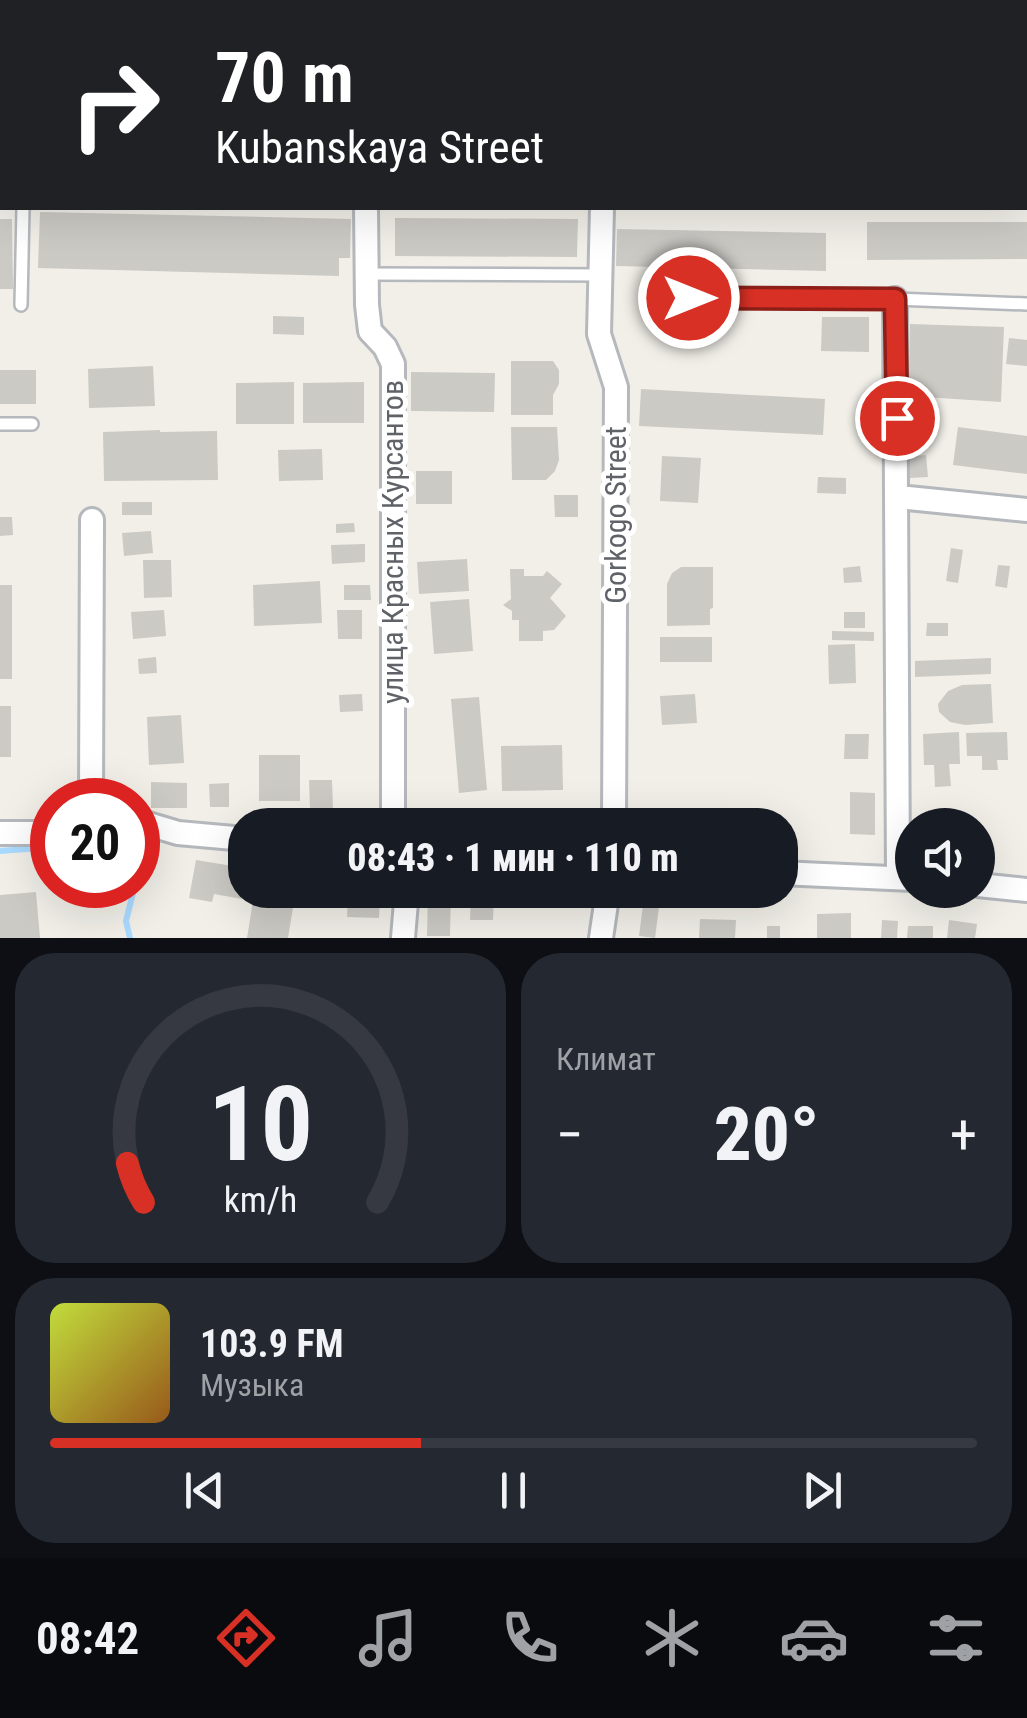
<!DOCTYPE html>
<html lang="ru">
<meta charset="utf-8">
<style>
body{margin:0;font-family:"Roboto Condensed",sans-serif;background:#242831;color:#f1f3f6;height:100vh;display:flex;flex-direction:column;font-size:38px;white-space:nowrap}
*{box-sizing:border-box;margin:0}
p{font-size:32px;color:#9ea1a6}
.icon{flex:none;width:55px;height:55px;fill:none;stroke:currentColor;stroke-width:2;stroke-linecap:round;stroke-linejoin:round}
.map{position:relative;height:938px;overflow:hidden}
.sheet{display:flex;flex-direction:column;gap:15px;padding:15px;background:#0d0f14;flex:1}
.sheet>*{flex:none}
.hud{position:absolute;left:0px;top:0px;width:1028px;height:210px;box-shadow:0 10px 40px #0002;background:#202124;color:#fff;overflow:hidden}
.controls{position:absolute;left:895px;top:808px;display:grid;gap:20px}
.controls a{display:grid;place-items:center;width:100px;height:100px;border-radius:50%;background:#171b24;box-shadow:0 10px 40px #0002;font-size:50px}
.speed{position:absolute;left:30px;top:778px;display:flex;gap:20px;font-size:50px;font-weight:700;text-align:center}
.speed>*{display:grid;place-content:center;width:130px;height:130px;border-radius:50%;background:#171b24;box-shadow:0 10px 40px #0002;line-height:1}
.speed .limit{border:15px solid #d22;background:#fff;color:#111}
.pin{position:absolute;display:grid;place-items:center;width:85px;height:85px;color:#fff;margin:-42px;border:5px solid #fff;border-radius:50%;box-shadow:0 2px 10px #0007}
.me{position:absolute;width:110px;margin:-55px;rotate:90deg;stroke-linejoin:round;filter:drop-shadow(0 0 8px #0008)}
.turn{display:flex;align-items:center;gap:35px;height:210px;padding:0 50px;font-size:45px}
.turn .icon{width:130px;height:130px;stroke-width:2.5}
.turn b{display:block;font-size:70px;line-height:85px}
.big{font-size:75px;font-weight:800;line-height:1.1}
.sheet .widget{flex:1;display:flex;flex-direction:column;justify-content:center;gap:15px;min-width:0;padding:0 35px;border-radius:40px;background:#242831}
.sheet .dial{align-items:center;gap:0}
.dial svg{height:260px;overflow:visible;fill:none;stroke:#363941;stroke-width:7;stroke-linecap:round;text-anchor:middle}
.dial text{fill:#f1f3f6;stroke:none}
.song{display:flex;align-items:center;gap:30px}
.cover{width:120px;height:120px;border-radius:15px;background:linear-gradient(135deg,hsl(70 70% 55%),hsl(30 70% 35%))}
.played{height:10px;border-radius:5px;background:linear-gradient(90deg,#d93025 40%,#363941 40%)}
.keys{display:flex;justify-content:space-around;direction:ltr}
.heat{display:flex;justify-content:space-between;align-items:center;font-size:55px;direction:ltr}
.sheet .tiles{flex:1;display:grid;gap:15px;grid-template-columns:1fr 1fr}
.widget:last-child{grid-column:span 2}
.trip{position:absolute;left:228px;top:808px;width:570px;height:100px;border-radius:40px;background:#171b24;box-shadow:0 10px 40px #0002;font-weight:800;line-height:100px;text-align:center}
.dock{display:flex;height:160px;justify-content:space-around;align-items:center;background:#090b0e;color:#9ea1a6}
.dock .icon{width:70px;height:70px}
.dock .current{color:#d93025}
.dock b{font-size:45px;color:#f1f3f6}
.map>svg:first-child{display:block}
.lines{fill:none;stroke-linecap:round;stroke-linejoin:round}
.stream{stroke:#aadaff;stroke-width:6}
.building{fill:#cccac5}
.service-casing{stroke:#b5b8bc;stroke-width:16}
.minor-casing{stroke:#b5b8bc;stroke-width:28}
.service{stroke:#fff;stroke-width:11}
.minor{stroke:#fff;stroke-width:22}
.route-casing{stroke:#8d1f18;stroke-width:25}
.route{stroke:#d93025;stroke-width:18}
.labels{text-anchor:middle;stroke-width:10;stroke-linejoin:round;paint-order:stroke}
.street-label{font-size:30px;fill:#5f6368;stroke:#fff}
</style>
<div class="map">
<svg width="1027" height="938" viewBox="0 0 1027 938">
<rect width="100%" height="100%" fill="#f1efe8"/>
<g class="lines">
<path class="stream" d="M0 851 52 847
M138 859V864
M130 938 126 921 135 885"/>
</g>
<path class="building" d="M40 212 351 219 350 258H339V276L38 268Z
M395 218 578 219 577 257 395 256Z
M0 219H12L13 289H0Z
M867 222H1027V259L867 260Z
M617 229 826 233V271L616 266Z
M273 316 304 317V335L273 334Z
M822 317H869V352L821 351Z
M910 324 1004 327 1001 402 909 396Z
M1009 338 1027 340V366L1006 364Z
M511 361H553L559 370V384L553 395V415H511Z
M153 366 155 406 89 408 88 369Z
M0 370H36V404H0Z
M411 372 495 373 494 412 411 411Z
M294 382V424H236V383Z
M364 382V423H303V383Z
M641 389 825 399 823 435 639 426Z
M511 427H557L559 460 555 471 546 480H512Z
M958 427 1027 436V474L953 465Z
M160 430V432L217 431 218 480 104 481 103 432Z
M322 449 323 480 279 481 278 450Z
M926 455 928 477 909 478 907 457Z
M662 456 701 458 698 503 660 501Z
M416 471H452V504H416Z
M818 477 846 478V494L817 493Z
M554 495H578V517H555Z
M122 502H152V515H122Z
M0 517H12L13 535 0 536Z
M354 523 355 532 336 533V524Z
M151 531 153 553 124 556 122 533Z
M365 544V562L332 564 331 545Z
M951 548 963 550 958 583 946 581Z
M467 559 469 591 419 594 417 562Z
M143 560H171L172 597 144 598Z
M998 565 1010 566 1007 588 995 586Z
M860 566 862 582 844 583 843 568Z
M681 567H713V608L710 609V625L667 626V584L672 573Z
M510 569H524V576H543L547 571 562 584 550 598 566 616 554 630 543 631V641H519V620H512V611L503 605 511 599Z
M320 581 322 623 254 626 253 585Z
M0 585H12V679H0Z
M344 585H370L371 600H344Z
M469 599 473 651 434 654 430 602Z
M164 610 166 636 133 639 131 612Z
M337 610H362V639H338Z
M844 612H865V628H844Z
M927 623H948V636H926Z
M832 631 874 632V641L832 640Z
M660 637H712V662H660Z
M855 644 856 683 829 684 828 645Z
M156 657 157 673 139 674 138 659Z
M991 658V674L915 677V661Z
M991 684 993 723 965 725 950 722 939 712 938 704 948 691 962 685Z
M362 694 363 711 340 712 339 695Z
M695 694 697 723 662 725 660 696Z
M479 697 487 790 459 793 451 699Z
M0 706H11V757H0Z
M181 715 184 763 149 765 147 717Z
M959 732 960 764H949L951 786 935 787 934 765H924L923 734Z
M1007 732 1008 760H997L998 770H982V756H967L966 733Z
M845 734H869L868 759H844Z
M562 745 563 790 502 791 501 746Z
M259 755H300V801H259Z
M309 780H332L333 808H310Z
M151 782 187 783V808H151Z
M229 783V807H210L209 784Z
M850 792 875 793V835L850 834Z
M196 860 245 868V890H296L288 938H247L253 901 214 894 212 902 189 898Z
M84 885H114L115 898 85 901Z
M36 892 40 938H0V895Z
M428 892H451L450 936H427Z
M471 894 494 895 493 920H470Z
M348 895 380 896 379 918 347 917Z
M643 905 659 907 655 938 639 936Z
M851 913V938H817V914Z
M700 919 736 920 735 938H699Z
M882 920 898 921 897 938H881Z
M949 920 977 924 975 938H947Z
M767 926H780V938H767Z
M908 926H933V938H907Z"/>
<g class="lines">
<defs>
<path id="service" d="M366 274 601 275
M689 297 895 299 1027 304
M21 305 23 208
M0 424H32"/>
<path id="minor" d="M578 2 579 0
M927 2V0
M0 161H2
M1025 174H1027
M366 208 367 305 370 331 385 347 393 364V825
M602 208 599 334 616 387 614 825
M895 299 898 878
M898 497 1027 510
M91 800 92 520
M138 821 178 833 245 839
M0 833H52
M780 873 912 879
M978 885 1027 890
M403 938 407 890
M601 938 608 890"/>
</defs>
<use href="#service" class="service-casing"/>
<use href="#minor" class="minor-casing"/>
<use href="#service" class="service"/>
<use href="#minor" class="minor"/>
</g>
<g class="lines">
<defs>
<path id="route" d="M689 298 895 299 897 418"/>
</defs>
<use href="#route" class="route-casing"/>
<use href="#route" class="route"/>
</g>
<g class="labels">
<g class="street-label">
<text transform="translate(616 515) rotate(-90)" y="10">Gorkogo Street</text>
<text transform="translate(393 542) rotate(-90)" y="10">улица Красных Курсантов</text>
</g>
</g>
</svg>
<div class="controls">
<a><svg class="icon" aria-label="sound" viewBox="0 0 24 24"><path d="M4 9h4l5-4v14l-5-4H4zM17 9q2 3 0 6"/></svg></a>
</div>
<div class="speed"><div class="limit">20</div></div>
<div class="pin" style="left:897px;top:418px;background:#d93025"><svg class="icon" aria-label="arrive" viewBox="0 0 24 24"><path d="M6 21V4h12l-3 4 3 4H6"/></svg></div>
<svg class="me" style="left:689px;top:298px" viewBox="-20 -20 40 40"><circle r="17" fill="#d93025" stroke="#fff" stroke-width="3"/><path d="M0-11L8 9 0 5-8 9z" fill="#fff"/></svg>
<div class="trip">08:43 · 1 мин · 110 m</div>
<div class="hud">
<div class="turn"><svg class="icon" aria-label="right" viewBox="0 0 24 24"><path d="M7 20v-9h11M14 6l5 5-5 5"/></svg><div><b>70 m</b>Kubanskaya Street</div></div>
</div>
</div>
<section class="sheet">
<div class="tiles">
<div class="widget dial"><svg viewBox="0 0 100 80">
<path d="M14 69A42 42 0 1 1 86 69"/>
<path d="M14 69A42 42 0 0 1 9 57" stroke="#d93025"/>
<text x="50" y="56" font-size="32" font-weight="700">10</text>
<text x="50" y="72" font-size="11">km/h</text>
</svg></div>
<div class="widget"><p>Климат</p>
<div class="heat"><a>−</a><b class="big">20°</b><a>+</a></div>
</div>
<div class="widget">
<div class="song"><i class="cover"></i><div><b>103.9 FM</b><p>Музыка</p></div></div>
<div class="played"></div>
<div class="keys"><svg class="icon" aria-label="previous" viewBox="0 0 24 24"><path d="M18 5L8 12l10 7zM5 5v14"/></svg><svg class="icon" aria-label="pause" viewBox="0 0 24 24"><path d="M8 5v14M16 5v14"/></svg><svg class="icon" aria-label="next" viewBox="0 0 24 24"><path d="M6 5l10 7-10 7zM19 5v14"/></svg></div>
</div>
</div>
</section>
<nav class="dock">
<b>08:42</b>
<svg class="icon current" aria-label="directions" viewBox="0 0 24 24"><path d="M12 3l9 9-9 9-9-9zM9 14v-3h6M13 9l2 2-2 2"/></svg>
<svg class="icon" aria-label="music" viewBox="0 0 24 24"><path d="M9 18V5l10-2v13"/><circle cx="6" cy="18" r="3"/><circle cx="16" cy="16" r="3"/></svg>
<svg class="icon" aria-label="phone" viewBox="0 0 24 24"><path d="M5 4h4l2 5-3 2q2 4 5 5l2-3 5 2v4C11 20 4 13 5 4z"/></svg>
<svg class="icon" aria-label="climate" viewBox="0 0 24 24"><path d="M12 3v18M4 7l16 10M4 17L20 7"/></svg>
<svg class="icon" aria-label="car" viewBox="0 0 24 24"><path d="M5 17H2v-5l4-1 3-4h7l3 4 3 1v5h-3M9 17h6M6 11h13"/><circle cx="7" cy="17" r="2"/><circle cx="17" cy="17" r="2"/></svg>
<svg class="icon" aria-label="filters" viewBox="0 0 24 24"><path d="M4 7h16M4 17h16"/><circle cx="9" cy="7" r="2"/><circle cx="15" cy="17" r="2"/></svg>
</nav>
